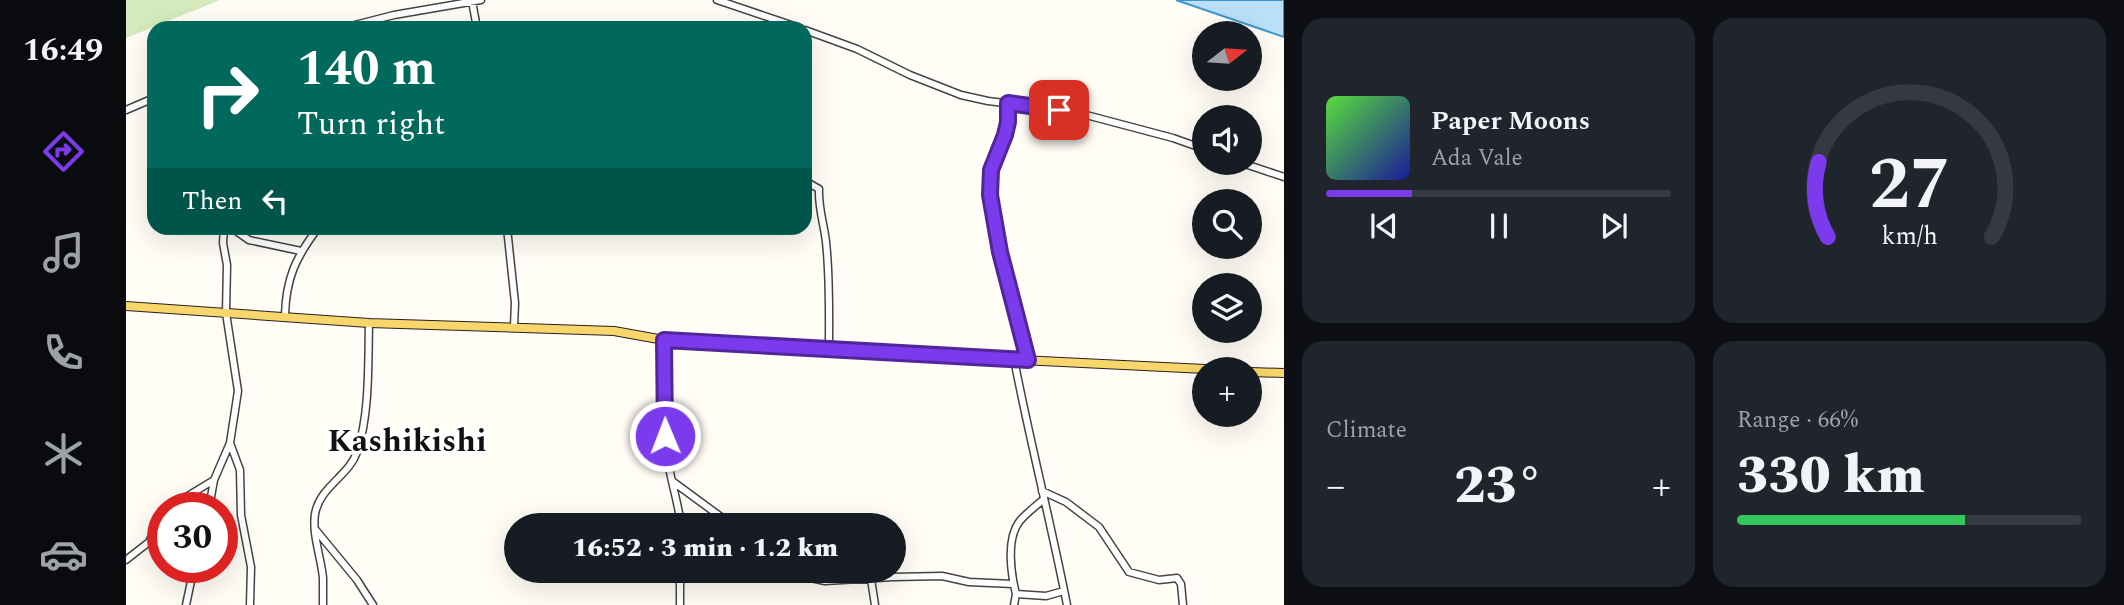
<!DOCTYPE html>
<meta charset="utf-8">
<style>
body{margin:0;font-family:Spectral,serif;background:#20242c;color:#f1f3f6;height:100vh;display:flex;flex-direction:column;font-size:26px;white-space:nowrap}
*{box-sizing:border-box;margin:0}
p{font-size:23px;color:#9ea1a6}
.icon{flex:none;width:38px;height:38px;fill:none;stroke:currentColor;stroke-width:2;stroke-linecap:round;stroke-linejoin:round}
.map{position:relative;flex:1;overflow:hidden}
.drawer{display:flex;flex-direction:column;gap:18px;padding:18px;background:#0d0f14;width:840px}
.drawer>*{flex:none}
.guide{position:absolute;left:21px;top:21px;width:665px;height:214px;border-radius:21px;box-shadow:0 7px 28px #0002;background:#00695c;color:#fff;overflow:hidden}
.needle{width:46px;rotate:73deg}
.buttons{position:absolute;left:1066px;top:21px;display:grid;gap:14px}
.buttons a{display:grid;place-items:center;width:70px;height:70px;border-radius:50%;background:#171b24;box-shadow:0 7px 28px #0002;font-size:35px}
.speed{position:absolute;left:21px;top:492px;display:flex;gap:14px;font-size:35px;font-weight:700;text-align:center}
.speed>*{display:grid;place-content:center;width:91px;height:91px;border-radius:50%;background:#171b24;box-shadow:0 7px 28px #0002;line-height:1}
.speed .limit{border:10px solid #d22;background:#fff;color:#111}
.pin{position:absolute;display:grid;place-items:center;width:60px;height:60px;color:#fff;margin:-30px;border-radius:14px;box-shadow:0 4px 10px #0006}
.me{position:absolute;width:77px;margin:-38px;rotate:359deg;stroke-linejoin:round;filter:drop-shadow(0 0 5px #0008)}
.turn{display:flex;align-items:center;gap:24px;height:147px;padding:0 35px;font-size:32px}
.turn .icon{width:91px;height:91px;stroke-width:2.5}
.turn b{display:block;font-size:49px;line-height:60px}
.then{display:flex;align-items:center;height:66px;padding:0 35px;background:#0003;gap:14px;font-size:26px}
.big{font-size:52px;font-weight:800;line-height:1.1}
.drawer .widget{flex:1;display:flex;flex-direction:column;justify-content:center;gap:10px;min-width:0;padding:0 24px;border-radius:21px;background:#20242c}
.drawer .dial{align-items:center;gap:0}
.dial svg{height:182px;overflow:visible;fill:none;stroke:#363941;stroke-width:7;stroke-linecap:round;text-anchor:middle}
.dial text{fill:#f1f3f6;stroke:none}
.song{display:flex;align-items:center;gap:21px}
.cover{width:84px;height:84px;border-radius:10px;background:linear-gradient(135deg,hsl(110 70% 55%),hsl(240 70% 35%))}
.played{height:7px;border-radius:4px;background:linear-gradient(90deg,#7c3aed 25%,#363941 25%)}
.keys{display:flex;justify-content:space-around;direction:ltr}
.heat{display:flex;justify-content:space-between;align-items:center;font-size:38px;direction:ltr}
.charge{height:10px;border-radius:5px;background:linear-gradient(90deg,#34c759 66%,#363941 0)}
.drawer .tiles{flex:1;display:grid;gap:18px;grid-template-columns:repeat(2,1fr)}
.trip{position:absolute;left:378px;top:513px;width:402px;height:70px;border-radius:35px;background:#171b24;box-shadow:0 7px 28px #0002;font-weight:800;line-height:70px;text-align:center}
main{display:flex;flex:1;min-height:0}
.tab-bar{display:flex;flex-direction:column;width:126px;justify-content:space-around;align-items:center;background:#090b0e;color:#9ea1a6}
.tab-bar .icon{width:49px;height:49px}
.tab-bar .active{color:#7c3aed}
.tab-bar b{font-size:32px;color:#f1f3f6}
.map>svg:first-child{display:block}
.green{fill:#d5ebbd}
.water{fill:#b9e0f7;stroke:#3f96cf;stroke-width:2}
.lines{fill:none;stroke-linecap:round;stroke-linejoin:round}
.minor-casing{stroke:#444;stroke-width:9}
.major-casing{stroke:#222;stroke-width:10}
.minor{stroke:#fff;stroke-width:6}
.major{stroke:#f9d66b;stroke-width:8}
.route-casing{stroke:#51269a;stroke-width:18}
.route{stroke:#7c3aed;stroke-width:12}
.labels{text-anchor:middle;stroke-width:7;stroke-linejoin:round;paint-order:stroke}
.district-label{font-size:32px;font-weight:bold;fill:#111;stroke:#fff}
</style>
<main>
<nav class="tab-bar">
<b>16:49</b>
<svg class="icon active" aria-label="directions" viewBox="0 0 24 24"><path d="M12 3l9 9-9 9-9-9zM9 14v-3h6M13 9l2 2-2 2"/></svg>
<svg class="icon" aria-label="music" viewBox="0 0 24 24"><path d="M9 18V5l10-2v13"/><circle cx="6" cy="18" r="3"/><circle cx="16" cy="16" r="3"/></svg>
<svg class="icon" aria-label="phone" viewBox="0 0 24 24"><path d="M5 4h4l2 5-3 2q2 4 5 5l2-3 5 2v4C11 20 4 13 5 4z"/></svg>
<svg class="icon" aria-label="climate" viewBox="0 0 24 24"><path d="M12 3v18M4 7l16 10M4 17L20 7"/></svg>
<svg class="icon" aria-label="car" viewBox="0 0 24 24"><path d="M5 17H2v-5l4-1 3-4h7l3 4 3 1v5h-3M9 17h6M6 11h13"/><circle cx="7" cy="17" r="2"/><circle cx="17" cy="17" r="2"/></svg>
</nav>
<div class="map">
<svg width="1158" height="605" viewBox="0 0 1158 605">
<rect width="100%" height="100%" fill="#fffdf5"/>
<path class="green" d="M0 0H94L0 38Z"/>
<path class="water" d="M1050 0H1158V37Z"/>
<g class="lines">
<defs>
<path id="minor" d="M591 0 674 28
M346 1 351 28
M217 28 268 15 355 0
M679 30 731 49 784 75 835 95 862 101 949 112 1047 138 1078 149
M882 103V122L879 135 865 170 864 195 874 252 902 360
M0 110 28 98
M1116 163 1158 177
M679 181 693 189C692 207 698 224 700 242 704 278 703 314 703 351
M106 228 123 240 175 251
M381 228 389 303 388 326
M159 315C160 278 170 257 192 228
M538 340C538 378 536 417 541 455 544 479 552 501 555 525
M888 359C904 442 925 523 941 605
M104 443 114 470 115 515 125 567 124 605
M546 481 606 525
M916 491 940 502 973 527 1003 572 1033 580 1051 578 1055 584 1057 605
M42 508 88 480
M83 508 88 480 104 443 112 391 100 313 101 265 97 243 98 228
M189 529 231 580 247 605
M0 560 23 542 37 512
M647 570 699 581 767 577 816 576 843 582 887 584
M745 579 749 605
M890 594C885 574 880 540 893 522 900 513 910 506 918 499
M60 605 68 567
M197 605C197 596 197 587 197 578 195 557 186 535 189 514 194 486 223 476 231 452 244 414 242 362 243 323
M554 605V570
M888 605 890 594 920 596 938 591"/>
<path id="major" d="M0 306 243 323 488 331 538 340 671 349 1079 369
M1124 372 1158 373"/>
</defs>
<use href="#minor" class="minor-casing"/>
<use href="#major" class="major-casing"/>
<use href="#minor" class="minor"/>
<use href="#major" class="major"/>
</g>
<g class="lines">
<defs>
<path id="route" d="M539 436 538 340 902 360 874 252 864 195 865 170 879 135 882 122V103L933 110"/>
</defs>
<use href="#route" class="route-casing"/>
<use href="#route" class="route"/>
</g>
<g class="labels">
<g class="district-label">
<text x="281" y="451">Kashikishi</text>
</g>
</g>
</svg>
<div class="buttons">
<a><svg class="needle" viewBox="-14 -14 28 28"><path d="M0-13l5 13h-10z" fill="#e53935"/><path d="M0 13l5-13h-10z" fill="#9ea1a6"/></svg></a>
<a><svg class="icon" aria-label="sound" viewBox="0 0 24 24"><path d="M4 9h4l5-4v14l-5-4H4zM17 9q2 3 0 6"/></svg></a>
<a><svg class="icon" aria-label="search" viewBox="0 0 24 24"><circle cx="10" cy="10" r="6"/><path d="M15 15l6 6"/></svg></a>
<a><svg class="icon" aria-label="layers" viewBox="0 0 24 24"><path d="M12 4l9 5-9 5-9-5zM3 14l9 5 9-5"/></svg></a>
<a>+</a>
</div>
<div class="speed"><div class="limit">30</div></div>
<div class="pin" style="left:933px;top:110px;background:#d93025"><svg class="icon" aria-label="arrive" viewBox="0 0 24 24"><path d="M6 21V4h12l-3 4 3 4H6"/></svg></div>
<svg class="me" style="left:539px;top:436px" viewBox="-20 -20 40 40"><circle r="17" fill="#7c3aed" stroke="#fff" stroke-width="3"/><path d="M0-11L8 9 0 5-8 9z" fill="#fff"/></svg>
<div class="trip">16:52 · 3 min · 1.2 km</div>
<div class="guide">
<div class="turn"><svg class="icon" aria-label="right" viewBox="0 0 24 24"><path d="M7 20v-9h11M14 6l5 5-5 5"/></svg><div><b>140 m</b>Turn right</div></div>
<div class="then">Then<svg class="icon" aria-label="left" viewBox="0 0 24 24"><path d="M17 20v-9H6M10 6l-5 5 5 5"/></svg></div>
</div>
</div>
<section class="drawer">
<div class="tiles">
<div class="widget">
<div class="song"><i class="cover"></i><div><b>Paper Moons</b><p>Ada Vale</p></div></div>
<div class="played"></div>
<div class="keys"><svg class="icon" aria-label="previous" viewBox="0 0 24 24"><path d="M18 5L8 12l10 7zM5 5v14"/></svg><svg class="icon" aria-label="pause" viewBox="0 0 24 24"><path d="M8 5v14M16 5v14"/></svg><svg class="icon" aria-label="next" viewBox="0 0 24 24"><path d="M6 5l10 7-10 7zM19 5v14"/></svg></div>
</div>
<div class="widget dial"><svg viewBox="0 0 100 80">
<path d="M14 69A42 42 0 1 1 86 69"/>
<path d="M14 69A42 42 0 0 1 10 36" stroke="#7c3aed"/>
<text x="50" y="56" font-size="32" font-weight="700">27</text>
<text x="50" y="72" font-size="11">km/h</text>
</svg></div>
<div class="widget"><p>Climate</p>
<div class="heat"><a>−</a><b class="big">23°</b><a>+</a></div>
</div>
<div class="widget"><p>Range · 66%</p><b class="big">330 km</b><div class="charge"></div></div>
</div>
</section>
</main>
